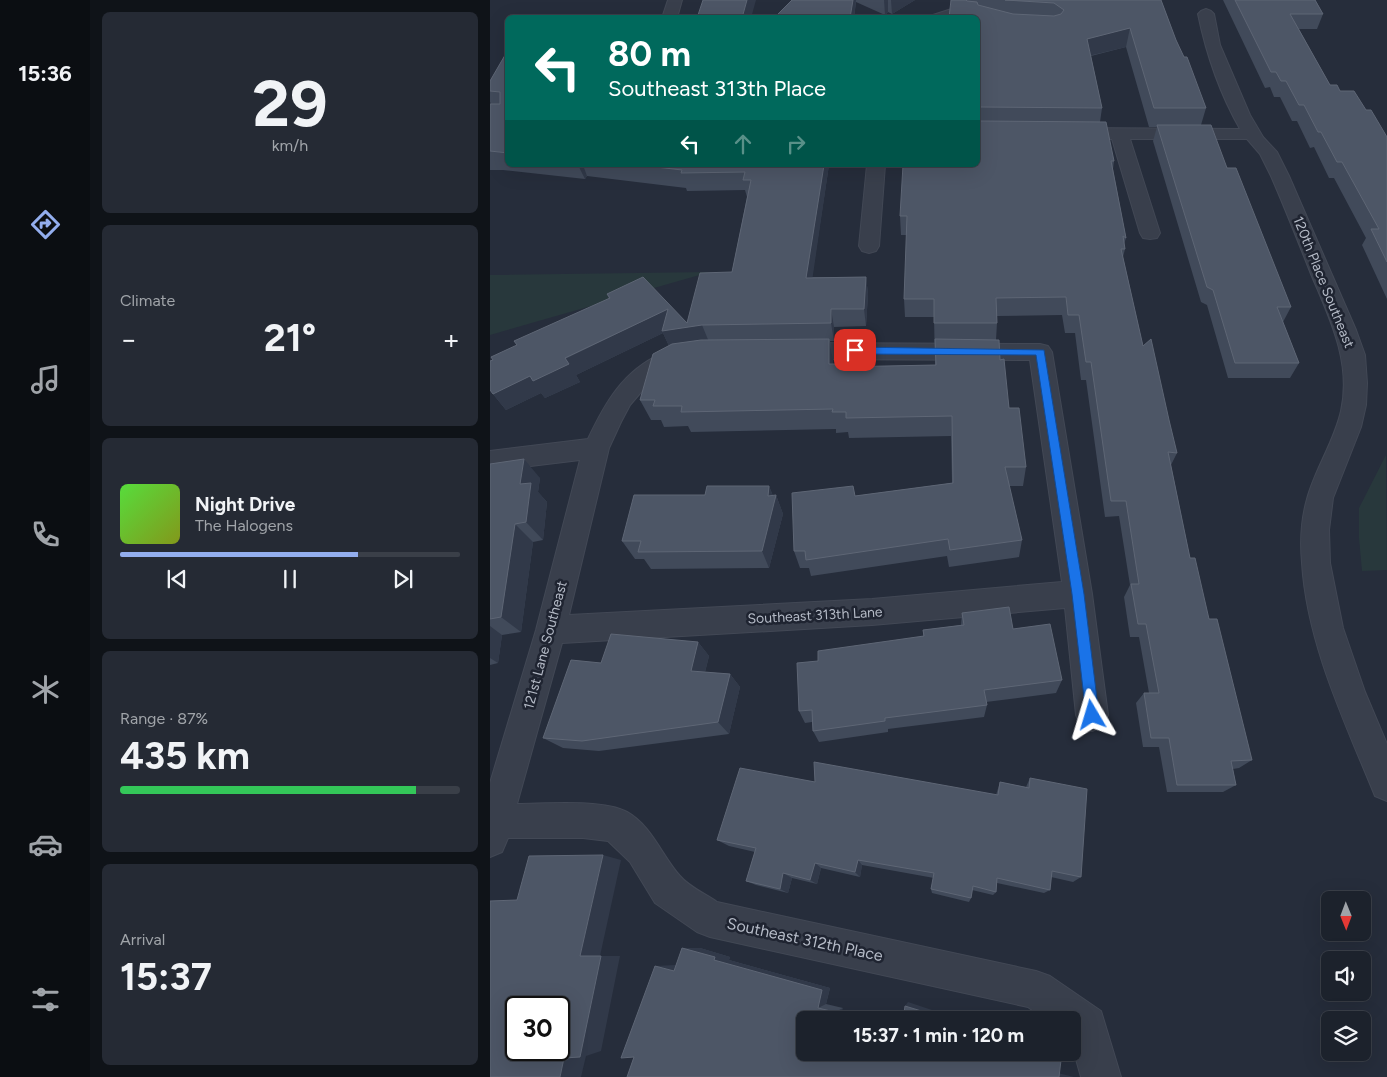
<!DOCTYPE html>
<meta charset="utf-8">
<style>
body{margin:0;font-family:Figtree,sans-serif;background:#252a34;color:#f1f3f6;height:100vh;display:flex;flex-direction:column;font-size:19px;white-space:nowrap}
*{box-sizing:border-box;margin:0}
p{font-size:16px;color:#a0a4a9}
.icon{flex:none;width:28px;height:28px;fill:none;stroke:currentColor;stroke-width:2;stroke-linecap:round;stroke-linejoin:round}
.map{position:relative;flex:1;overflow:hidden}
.details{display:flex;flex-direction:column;gap:12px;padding:12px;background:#0f1318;width:400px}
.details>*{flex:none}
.hud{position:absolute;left:15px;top:15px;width:475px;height:152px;border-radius:8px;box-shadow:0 5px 20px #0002,0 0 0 1px #3a3f48;background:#00695c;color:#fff;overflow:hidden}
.needle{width:32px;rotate:179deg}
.fabs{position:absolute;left:831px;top:891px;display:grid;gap:10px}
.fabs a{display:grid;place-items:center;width:50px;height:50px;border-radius:8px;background:#1c222c;box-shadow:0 5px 20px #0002,0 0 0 1px #3a3f48;font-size:25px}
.speed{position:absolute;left:15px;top:996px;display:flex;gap:10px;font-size:25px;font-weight:700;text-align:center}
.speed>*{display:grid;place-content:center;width:65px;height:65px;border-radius:50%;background:#1c222c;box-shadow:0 5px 20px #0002,0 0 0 1px #3a3f48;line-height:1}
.speed .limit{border:2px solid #111;border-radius:8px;background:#fff;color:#111}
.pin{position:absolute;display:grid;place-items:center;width:42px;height:42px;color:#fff;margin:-21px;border-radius:10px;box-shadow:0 2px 8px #0006}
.me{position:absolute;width:55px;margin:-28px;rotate:353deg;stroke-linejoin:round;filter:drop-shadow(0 0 4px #0008)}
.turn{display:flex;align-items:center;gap:18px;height:105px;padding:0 20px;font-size:22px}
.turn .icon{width:65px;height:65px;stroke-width:2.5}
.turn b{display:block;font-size:35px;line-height:42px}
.lanes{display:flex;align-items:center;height:48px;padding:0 20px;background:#0003;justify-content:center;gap:25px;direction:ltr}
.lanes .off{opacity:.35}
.big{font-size:38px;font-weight:700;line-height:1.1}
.details .card{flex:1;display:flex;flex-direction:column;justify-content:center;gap:8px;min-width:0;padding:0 18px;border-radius:8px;background:#252a34}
.details .dial{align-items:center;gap:0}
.dial b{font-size:65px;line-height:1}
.song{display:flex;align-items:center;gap:15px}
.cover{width:60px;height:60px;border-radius:8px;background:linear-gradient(135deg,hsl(110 70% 55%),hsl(70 70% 35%))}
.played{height:5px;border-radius:2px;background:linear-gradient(90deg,#93aeee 70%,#3a3f48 70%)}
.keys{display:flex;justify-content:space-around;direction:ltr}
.heat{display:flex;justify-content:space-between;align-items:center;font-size:28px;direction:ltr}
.charge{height:8px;border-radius:4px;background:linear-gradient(90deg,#34c759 87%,#3a3f48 0)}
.trip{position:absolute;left:306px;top:1011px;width:285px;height:50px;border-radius:8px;background:#1c222c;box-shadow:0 5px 20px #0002,0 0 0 1px #3a3f48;font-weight:700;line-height:50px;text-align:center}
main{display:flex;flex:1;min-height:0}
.tab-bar{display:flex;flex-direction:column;width:90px;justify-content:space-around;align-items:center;background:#0b0e12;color:#a0a4a9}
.tab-bar .icon{width:35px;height:35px}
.tab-bar .current{color:#93aeee}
.tab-bar b{font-size:22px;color:#f1f3f6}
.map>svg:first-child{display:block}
.green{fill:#28383c}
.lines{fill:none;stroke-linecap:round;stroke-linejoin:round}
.minor-casing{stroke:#424855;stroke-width:2}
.minor{fill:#393f4c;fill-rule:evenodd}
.wall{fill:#414a5a}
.shaded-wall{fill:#313949}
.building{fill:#4d5666;stroke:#5e6675;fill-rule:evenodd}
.route{fill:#1a73e8;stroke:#114b97}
.labels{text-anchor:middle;stroke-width:5;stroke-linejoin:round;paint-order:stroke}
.street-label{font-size:14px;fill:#b5bbc7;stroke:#1f2431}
.near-street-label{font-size:16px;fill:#b5bbc7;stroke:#1f2431}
</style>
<main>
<nav class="tab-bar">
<b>15:36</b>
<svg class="icon current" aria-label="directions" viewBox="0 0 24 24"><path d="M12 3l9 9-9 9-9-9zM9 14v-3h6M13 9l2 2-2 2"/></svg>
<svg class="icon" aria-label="music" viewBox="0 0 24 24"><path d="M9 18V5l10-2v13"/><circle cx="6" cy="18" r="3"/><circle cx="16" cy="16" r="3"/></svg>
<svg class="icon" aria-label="phone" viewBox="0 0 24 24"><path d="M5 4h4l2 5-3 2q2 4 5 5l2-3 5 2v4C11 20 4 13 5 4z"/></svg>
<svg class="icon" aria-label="climate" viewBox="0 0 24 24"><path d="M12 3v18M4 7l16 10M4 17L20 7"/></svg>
<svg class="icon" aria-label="car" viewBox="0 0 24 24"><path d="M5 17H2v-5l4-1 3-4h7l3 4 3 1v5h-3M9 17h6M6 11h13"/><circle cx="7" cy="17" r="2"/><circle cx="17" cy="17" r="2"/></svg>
<svg class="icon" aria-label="filters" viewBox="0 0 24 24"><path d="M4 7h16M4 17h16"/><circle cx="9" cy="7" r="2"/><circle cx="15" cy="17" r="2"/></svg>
</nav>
<section class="details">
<div class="card dial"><b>29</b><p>km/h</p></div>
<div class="card"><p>Climate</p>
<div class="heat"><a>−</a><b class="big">21°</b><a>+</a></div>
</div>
<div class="card">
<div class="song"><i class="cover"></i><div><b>Night Drive</b><p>The Halogens</p></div></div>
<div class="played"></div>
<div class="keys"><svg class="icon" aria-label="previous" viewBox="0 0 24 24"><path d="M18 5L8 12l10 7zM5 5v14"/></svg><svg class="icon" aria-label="pause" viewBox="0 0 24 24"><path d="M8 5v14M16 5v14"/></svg><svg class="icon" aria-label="next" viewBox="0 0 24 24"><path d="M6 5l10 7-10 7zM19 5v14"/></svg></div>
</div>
<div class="card"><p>Range · 87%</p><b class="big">435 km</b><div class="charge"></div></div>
<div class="card"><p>Arrival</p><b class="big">15:37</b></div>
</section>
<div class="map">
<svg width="897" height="1077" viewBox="0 0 897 1077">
<rect width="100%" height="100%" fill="#262d3b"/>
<path class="green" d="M220 272 0 335V275Z
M896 455 897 570 872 571 869 538V508Z"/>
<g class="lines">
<defs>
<path id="minor" d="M178 0H192L187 18H172Z
M474 5 479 6 481 9C473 20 453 18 441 18L443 15Z
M716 9 721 11 724 14 730 45 760 115 773 137 787 152 799 176 866 330 875 355 877 383 876 405 871 427 843 498 839 530 840 563 853 628 875 692 897 744V801L885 796C855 722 817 644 812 563 810 541 811 520 817 499 825 469 844 442 851 411 862 362 839 317 821 274 808 241 795 208 781 176L770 154 757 139H640L670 233 667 238 660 239 653 238 650 233 622 139 581 138 575 137 572 133 575 129 581 128 750 129C730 94 716 53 708 14L711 11Z
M377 165H395L389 246 386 251 379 253 372 251 369 246Z
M304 343 550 344 558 346 562 352 602 594 618 715 613 726 602 731 591 726 586 715 575 608 382 625 72 643 27 804C56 804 113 799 137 812 162 826 172 856 190 876 199 887 216 894 227 902L546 971 560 976 611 1011 631 1077H591L582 1045V1020H556L538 1007 220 937 207 932 165 903 140 862 118 841 93 838H18L12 852 0 857V783L46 630 90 460 0 471V451L98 439C115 403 133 371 171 354 181 349 189 346 200 349L204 355 200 361 182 368 158 384 140 405 131 422 119 448 79 615 382 599 572 582 540 360 304 359 296 357 292 351 296 345Z"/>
</defs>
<use href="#minor" class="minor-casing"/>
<use href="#minor" class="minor"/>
</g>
<path class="wall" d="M302 0H425L402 14 398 12 395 15 366 2 364 18H284Z
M461 0H671L686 40 716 108 711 125 737 168 801 307 793 322 809 363 800 378H738L717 305 711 302 663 141 667 127H659L636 47 601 56 612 108 610 122 624 161 623 169 636 238 634 244 635 249 633 257 653 346 687 453 681 465 700 558 762 760 749 768 743 769 746 785 733 792H677L669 747H653L646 703 654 693H659L649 637H640L634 597 640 585 629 516 615 517 596 380H591L585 333H575L572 315 507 316V323L506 340 519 408 536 467 533 486H519L532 540 529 557 459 567 457 556 321 576 319 568H310L304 551 363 486 365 496 462 483 461 436 359 438 358 432 346 433V429L201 432 198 426 174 427 171 420H161L150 400 179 346 173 333 86 375 90 382 55 398 51 393 16 410 3 394 27 345 119 299 117 294 197 323 242 272 257 197 255 190 197 191 196 188 97 176 95 179 13 170H0V104H1L0 102V81L18 50V165H339L322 277H376L378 294 376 326 344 327V341H340L343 364H347V367L445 365 444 317H415L414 299 417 235H411L410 216 488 165Z
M733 0H826V1L833 14 827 29H809L840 85 850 91 876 110 897 137V299L872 245 876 238 844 178H839L824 147 820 148 807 121H802L790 97H784L780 87 775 88Z
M0 464 50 478 48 492 57 502 53 540 43 542 31 632 12 635 8 663 0 665Z
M279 486 283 496 286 495 293 514 279 568 161 569 154 559H145L132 541 215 495Z
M472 613 523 629 572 680 566 693 496 702 497 705 494 717 398 729V732L329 742 323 731 322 722 315 723 309 711 328 661 433 636V630L471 625Z
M208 642 219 656 215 672 240 674 250 687 239 734 109 751 73 748 53 738 111 663Z
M540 778 591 877 583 882 561 877 560 890 554 893 507 883 506 892 503 895 482 890 481 898 479 902 442 893 441 889 444 878 372 865 370 877 331 868 327 884 302 878 298 893 266 885 256 881 265 852 239 846 227 840 325 782 506 795 510 782 536 787Z
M210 948 240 957 239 960 340 988 336 1004 353 1008 315 1052H572L137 1077 185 965H186Z"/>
<path class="shaded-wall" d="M257 0H266L261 18H252Z
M363 0H366L364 18H360Z
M394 0H398V12L395 15Z
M401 0H425L402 14Z
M640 28 636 47 594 57 597 39Z
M88 165H93L97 176 95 179Z
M334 165H339L320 295 316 278Z
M376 277 378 294 376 326 374 309Z
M178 309 185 327 212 325 219 342 180 348 173 333 86 375 90 382 55 398 51 393 16 410 3 394Z
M341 309 344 327V341L341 323Z
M339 339 343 360 342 385 339 364Z
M34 459 50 478 48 492 57 502 53 540 36 522 30 484Z
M279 486 285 501 286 495 293 514 279 568 272 551Z
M25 524 43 542 31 632 11 617Z
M0 626 12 635 8 663 0 658Z
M208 642 219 656 212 684 201 671Z
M240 674 250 687 239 734 228 722Z
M113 855 131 860 110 956H90Z
M368 860 372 865 370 877 365 872Z
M325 863 331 868 327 884 320 880Z
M293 873 302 878 298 893 290 889Z
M192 948H210L240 957 239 960 340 988 336 1004 328 1008 224 960Z
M111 956H130L111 1051 96 1056 91 1077H70L74 1058Z
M185 965 202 970 184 971 165 966Z
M418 1002 451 1013V1017L415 1006Z
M353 1008 350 1020H343L345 1012Z
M560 1071 584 1077H566Z"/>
<path class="building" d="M213 0H257L252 18H207Z
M302 0H363L360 18H284Z
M461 0H476L477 1 487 2 488 5 523 14 564 16 571 14 574 10 564 3 515 0H671L686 40 694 57H697L716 108H664L640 28 597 39 612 108 489 107 488 109V18H459Z
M745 0H825L833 14H800L840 85H847L850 91H864L876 110H881L897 137V262L881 229H889L852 162H847L831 132H828L814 105H809L796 81H791L786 72H781Z
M18 50V153L0 151V104H10V92L0 91V81Z
M488 120 489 121 616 122 624 161H621L636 238 633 236 635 249H631L653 346 661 339 679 420 687 453 678 452 700 558H705L719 619H727L762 760 741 761 746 785H687L679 738H661L654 693H669L656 624H648L641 584H649L636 501H621L601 362H596L589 315H578L576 297 506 298 507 323H444V299H414L417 216H410L413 165H488Z
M667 125H721L737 168H746L801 307H787L809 363H745L723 290 717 287Z
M149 165H334L316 278 376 277 374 309H341V323L212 325 172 331 178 309 75 358 79 364 43 381 40 376 3 394 0 390V361L3 360 1 357 27 345 24 341 120 298 117 294 153 277 197 323 210 273 242 272 261 180H253L255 172 191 173 192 170Z
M339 339V364H347L346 367 446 365 445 339 509 340 510 360 514 359 519 408H529L536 467H515L532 540 460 550 458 539 316 560 315 551H304L302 493 363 486 365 496 463 483 462 416 356 418V412H342L343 409 191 412 192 406H163L165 400H150L163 354 182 344 211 340Z
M34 459 30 484 41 483 36 522 25 524 11 617 0 619V464Z
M217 486H279L278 496 286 495 272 551 148 552 151 541H132L144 495H215Z
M519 607 523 629 560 624 572 680 494 690 497 705 395 718V721L323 731 322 710 309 711 307 663 328 661V651L434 636 433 630 474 625 472 613Z
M121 634 208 642 201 671 240 674 228 722 92 741 53 738 81 660 111 663Z
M324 762 508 795 510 782 539 788 540 778 597 789 591 877 562 871 560 890 507 878 506 892 483 886 481 898 441 889 444 873 368 860 365 872 325 863 320 880 293 873 290 889 256 881 266 848 227 840 250 768 325 782Z
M113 855 90 956H111L90 1057 74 1058 70 1077H0V901L27 900 39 856ZM26 1008H69V1050H26Z
M192 948 225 957 224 960 332 990 328 1008 345 1012 343 1020H315V1052H523L528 1054V1052H572L569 1077H137L144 1057 131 1058 165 966 184 971Z
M415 1006 451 1017V1020H413Z"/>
<path class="route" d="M365 347 554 350 594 594 609 715 607 720 602 722 598 720 596 715 582 594 546 355 365 354 360 350Z"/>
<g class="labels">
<g class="street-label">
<text transform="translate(834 282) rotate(68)" y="5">120th Place Southeast</text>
<text transform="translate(325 615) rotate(-3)" y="5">Southeast 313th Lane</text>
<text transform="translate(55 645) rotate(-75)" y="5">121st Lane Southeast</text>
</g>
<g class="near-street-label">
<text transform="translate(315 939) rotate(12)" y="6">Southeast 312th Place</text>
</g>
</g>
</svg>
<div class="fabs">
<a><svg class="needle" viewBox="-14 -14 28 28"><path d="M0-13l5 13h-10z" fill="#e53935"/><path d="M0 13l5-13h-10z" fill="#a0a4a9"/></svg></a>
<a><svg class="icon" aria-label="sound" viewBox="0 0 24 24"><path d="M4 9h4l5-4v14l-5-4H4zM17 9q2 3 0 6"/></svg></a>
<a><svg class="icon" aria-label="layers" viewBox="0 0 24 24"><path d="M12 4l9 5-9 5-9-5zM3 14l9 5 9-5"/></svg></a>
</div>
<div class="speed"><div class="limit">30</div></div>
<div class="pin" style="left:365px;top:350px;background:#d93025"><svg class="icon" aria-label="arrive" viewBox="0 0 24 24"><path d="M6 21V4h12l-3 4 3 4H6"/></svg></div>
<svg class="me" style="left:602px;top:715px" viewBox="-20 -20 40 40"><path d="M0-17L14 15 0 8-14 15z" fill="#1a73e8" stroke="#fff" stroke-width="4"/></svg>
<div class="trip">15:37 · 1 min · 120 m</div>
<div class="hud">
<div class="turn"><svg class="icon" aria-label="left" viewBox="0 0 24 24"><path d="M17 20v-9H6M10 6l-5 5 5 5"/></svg><div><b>80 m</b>Southeast 313th Place</div></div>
<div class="lanes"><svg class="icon" aria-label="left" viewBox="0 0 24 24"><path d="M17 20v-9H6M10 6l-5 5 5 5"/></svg><svg class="icon off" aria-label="ahead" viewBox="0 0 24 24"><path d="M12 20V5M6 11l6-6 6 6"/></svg><svg class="icon off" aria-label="right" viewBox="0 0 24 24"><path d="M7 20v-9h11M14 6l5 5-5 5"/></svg></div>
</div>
</div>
</main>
